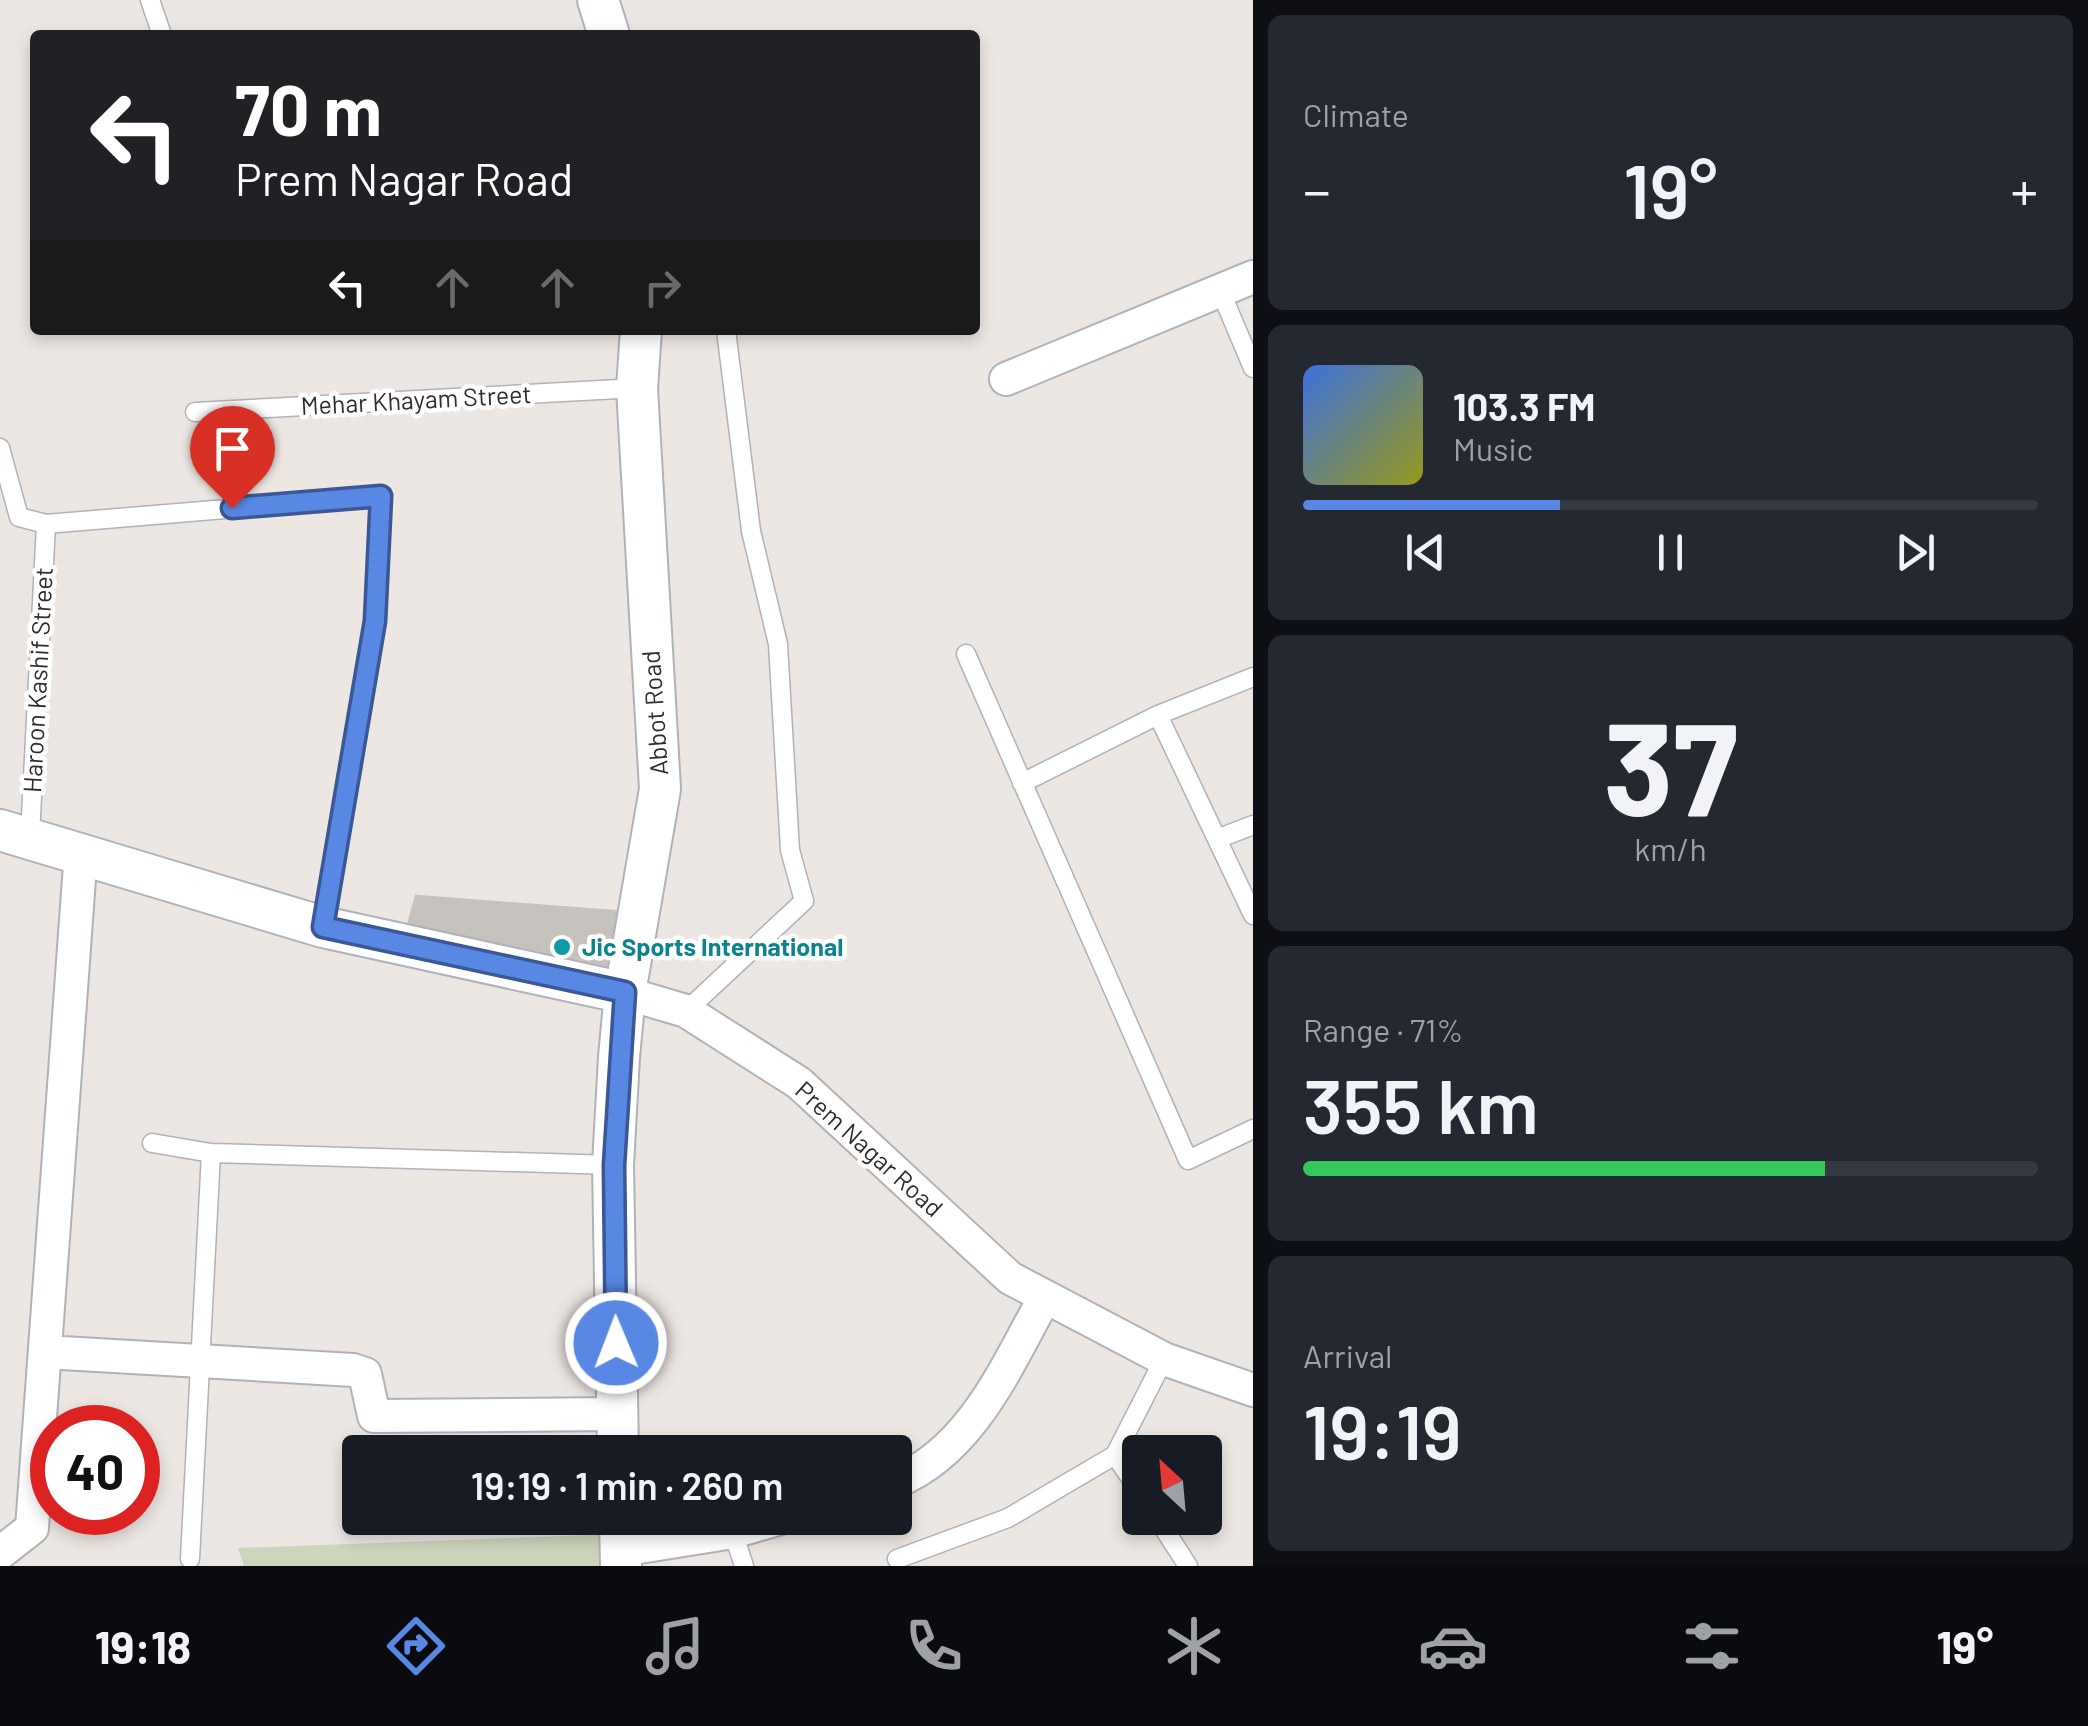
<!DOCTYPE html>
<meta charset="utf-8">
<style>
body{margin:0;font-family:Barlow,sans-serif;background:#242831;color:#f1f3f6;height:100vh;display:flex;flex-direction:column;font-size:38px;white-space:nowrap}
*{box-sizing:border-box;margin:0}
p{font-size:32px;color:#9ea1a6}
.icon{flex:none;width:55px;height:55px;fill:none;stroke:currentColor;stroke-width:2;stroke-linecap:round;stroke-linejoin:round}
.map{position:relative;flex:1;overflow:hidden}
.details{display:flex;flex-direction:column;gap:15px;padding:15px;background:#0d0f14;width:835px}
.details>*{flex:none}
.hud{position:absolute;left:30px;top:30px;width:950px;height:305px;border-radius:10px;box-shadow:0 5px 15px #0003;background:#202124;color:#fff;overflow:hidden}
.needle{width:65px;rotate:334deg}
.controls{position:absolute;left:1122px;top:1435px;display:grid;gap:20px}
.controls a{display:grid;place-items:center;width:100px;height:100px;border-radius:10px;background:#171b24;box-shadow:0 5px 15px #0003;font-size:50px}
.speed{position:absolute;left:30px;top:1405px;display:flex;gap:20px;font-size:50px;font-weight:700;text-align:center}
.speed>*{display:grid;place-content:center;width:130px;height:130px;border-radius:50%;background:#171b24;box-shadow:0 5px 15px #0003;line-height:1}
.speed .limit{border:15px solid #d22;background:#fff;color:#111}
.pin{position:absolute;display:grid;place-items:center;width:85px;height:85px;color:#fff;margin:-102px -42px;border-radius:50% 50% 50% 0;rotate:-45deg;box-shadow:0 0 10px #0007}
.pin .icon{rotate:45deg}
.me{position:absolute;width:110px;margin:-55px;rotate:359deg;stroke-linejoin:round;filter:drop-shadow(0 0 8px #0008)}
.turn{display:flex;align-items:center;gap:35px;height:210px;padding:0 40px;font-size:45px}
.turn .icon{width:130px;height:130px;stroke-width:2.5}
.turn b{display:block;font-size:70px;line-height:85px}
.lanes{display:flex;align-items:center;height:95px;padding:0 40px;background:#0003;justify-content:center;gap:50px;direction:ltr}
.lanes .off{opacity:.35}
.big{font-size:75px;font-weight:600;line-height:1.1}
.details .widget{flex:1;display:flex;flex-direction:column;justify-content:center;gap:15px;min-width:0;padding:0 35px;border-radius:15px;background:#242831}
.details .dial{align-items:center;gap:0}
.dial b{font-size:130px;line-height:1}
.song{display:flex;align-items:center;gap:30px}
.cover{width:120px;height:120px;border-radius:15px;background:linear-gradient(135deg,hsl(220 70% 55%),hsl(60 70% 35%))}
.played{height:10px;border-radius:5px;background:linear-gradient(90deg,#5887e4 35%,#363941 35%)}
.keys{display:flex;justify-content:space-around;direction:ltr}
.heat{display:flex;justify-content:space-between;align-items:center;font-size:55px;direction:ltr}
.charge{height:15px;border-radius:8px;background:linear-gradient(90deg,#34c759 71%,#363941 0)}
.trip{position:absolute;left:342px;top:1435px;width:570px;height:100px;border-radius:10px;background:#171b24;box-shadow:0 5px 15px #0003;font-weight:600;line-height:100px;text-align:center}
.dock{display:flex;height:160px;justify-content:space-around;align-items:center;background:#090b0e;color:#9ea1a6}
.dock .icon{width:70px;height:70px}
.dock .selected{color:#5887e4}
.dock b{font-size:45px;color:#f1f3f6}
main{display:flex;flex:1;min-height:0}
.map>svg:first-child{display:block}
.cemetery{fill:#ccd5bc}
.building{fill:#c6c2be;stroke:#c9c2bc;stroke-width:2.5}
.lines{fill:none;stroke-linecap:round;stroke-linejoin:round}
.service-casing{stroke:#afb2b8;stroke-width:21}
.minor-casing{stroke:#afb2b8;stroke-width:36}
.tertiary-casing{stroke:#afb2b8;stroke-width:44}
.service{stroke:#fff;stroke-width:18}
.minor{stroke:#fff;stroke-width:32}
.tertiary{stroke:#fff;stroke-width:40}
.route-casing{stroke:#395894;stroke-width:25}
.route{stroke:#5887e4;stroke-width:18}
.culture-dot{fill:#0f9aa8;stroke:#fff;stroke-width:4}
.labels{text-anchor:middle;stroke-width:9;stroke-linejoin:round;paint-order:stroke}
.street-label{font-size:25px;fill:#2e2e2e;stroke:#fff}
.culture-label{font-size:25px;font-weight:bold;fill:#0d838f;stroke:#fff;text-anchor:start}
</style>
<main>
<div class="map">
<svg width="1253" height="1566" viewBox="0 0 1253 1566">
<rect width="100%" height="100%" fill="#ede7e3"/>
<path class="cemetery" d="M620 1534V1566H244L238 1548Z"/>
<path class="building" d="M416 896 624 912 610 968 408 925Z"/>
<g class="lines">
<defs>
<path id="service" d="M150 0 162 35
M1220 290 1253 368
M195 412 637 388
M0 448 19 517 46 524 381 496 375 621 323 927
M966 654 1188 1160 1253 1129
M1158 715 1253 915
M1022 783 1158 715 1253 677
M30 836 46 524
M1217 839 1253 825
M686 1011 804 901 790 850 778 644 751 531 726 330
M152 1143 211 1153 613 1165
M1115 1455 1140 1492
M1157 1518 1188 1566
M733 1532 744 1566
M190 1559 211 1153
M897 1559 1008 1518 1115 1455 1164 1359"/>
<path id="minor" d="M1006 379 1253 277
M625 993 686 1011 799 1083 1010 1278 1164 1359 1253 1390
M45 1352 353 1370 365 1374 374 1416 617 1414
M895 1482C972 1451 1007 1365 1045 1297
M621 1550 733 1532 781 1518
M0 1553 32 1528 81 851"/>
<path id="tertiary" d="M598 0 609 35
M0 830 323 927 625 993
M618 1452 613 1165 619 1057 625 993 660 789 637 388 641 330
M620 1518 621 1566"/>
</defs>
<use href="#service" class="service-casing"/>
<use href="#minor" class="minor-casing"/>
<use href="#tertiary" class="tertiary-casing"/>
<use href="#service" class="service"/>
<use href="#minor" class="minor"/>
<use href="#tertiary" class="tertiary"/>
</g>
<g class="lines">
<defs>
<path id="route" d="M232 508 381 496 375 621 323 927 625 992 614 1165 616 1343"/>
</defs>
<use href="#route" class="route-casing"/>
<use href="#route" class="route"/>
</g>
<circle class="culture-dot" cx="562" cy="947" r="10"/>
<g class="labels">
<g class="street-label">
<text transform="translate(416 400) rotate(-3)" y="9">Mehar Khayam Street</text>
<text transform="translate(38 680) rotate(-87)" y="9">Haroon Kashif Street</text>
<text transform="translate(655 713) rotate(-94)" y="9">Abbot Road</text>
<text transform="translate(869 1149) rotate(42)" y="9">Prem Nagar Road</text>
</g>
<g class="culture-label">
<text x="582" y="956">Jic Sports International</text>
</g>
</g>
</svg>
<div class="controls">
<a><svg class="needle" viewBox="-14 -14 28 28"><path d="M0-13l5 13h-10z" fill="#e53935"/><path d="M0 13l5-13h-10z" fill="#9ea1a6"/></svg></a>
</div>
<div class="speed"><div class="limit">40</div></div>
<div class="pin" style="left:232px;top:508px;background:#d93025"><svg class="icon" aria-label="arrive" viewBox="0 0 24 24"><path d="M6 21V4h12l-3 4 3 4H6"/></svg></div>
<svg class="me" style="left:616px;top:1343px" viewBox="-20 -20 40 40"><circle r="17" fill="#5887e4" stroke="#fff" stroke-width="3"/><path d="M0-11L8 9 0 5-8 9z" fill="#fff"/></svg>
<div class="trip">19:19 · 1 min · 260 m</div>
<div class="hud">
<div class="turn"><svg class="icon" aria-label="left" viewBox="0 0 24 24"><path d="M17 20v-9H6M10 6l-5 5 5 5"/></svg><div><b>70 m</b>Prem Nagar Road</div></div>
<div class="lanes"><svg class="icon" aria-label="left" viewBox="0 0 24 24"><path d="M17 20v-9H6M10 6l-5 5 5 5"/></svg><svg class="icon off" aria-label="ahead" viewBox="0 0 24 24"><path d="M12 20V5M6 11l6-6 6 6"/></svg><svg class="icon off" aria-label="ahead" viewBox="0 0 24 24"><path d="M12 20V5M6 11l6-6 6 6"/></svg><svg class="icon off" aria-label="right" viewBox="0 0 24 24"><path d="M7 20v-9h11M14 6l5 5-5 5"/></svg></div>
</div>
</div>
<section class="details">
<div class="widget"><p>Climate</p>
<div class="heat"><a>−</a><b class="big">19°</b><a>+</a></div>
</div>
<div class="widget">
<div class="song"><i class="cover"></i><div><b>103.3 FM</b><p>Music</p></div></div>
<div class="played"></div>
<div class="keys"><svg class="icon" aria-label="previous" viewBox="0 0 24 24"><path d="M18 5L8 12l10 7zM5 5v14"/></svg><svg class="icon" aria-label="pause" viewBox="0 0 24 24"><path d="M8 5v14M16 5v14"/></svg><svg class="icon" aria-label="next" viewBox="0 0 24 24"><path d="M6 5l10 7-10 7zM19 5v14"/></svg></div>
</div>
<div class="widget dial"><b>37</b><p>km/h</p></div>
<div class="widget"><p>Range · 71%</p><b class="big">355 km</b><div class="charge"></div></div>
<div class="widget"><p>Arrival</p><b class="big">19:19</b></div>
</section>
</main>
<nav class="dock">
<b>19:18</b>
<svg class="icon selected" aria-label="directions" viewBox="0 0 24 24"><path d="M12 3l9 9-9 9-9-9zM9 14v-3h6M13 9l2 2-2 2"/></svg>
<svg class="icon" aria-label="music" viewBox="0 0 24 24"><path d="M9 18V5l10-2v13"/><circle cx="6" cy="18" r="3"/><circle cx="16" cy="16" r="3"/></svg>
<svg class="icon" aria-label="phone" viewBox="0 0 24 24"><path d="M5 4h4l2 5-3 2q2 4 5 5l2-3 5 2v4C11 20 4 13 5 4z"/></svg>
<svg class="icon" aria-label="climate" viewBox="0 0 24 24"><path d="M12 3v18M4 7l16 10M4 17L20 7"/></svg>
<svg class="icon" aria-label="car" viewBox="0 0 24 24"><path d="M5 17H2v-5l4-1 3-4h7l3 4 3 1v5h-3M9 17h6M6 11h13"/><circle cx="7" cy="17" r="2"/><circle cx="17" cy="17" r="2"/></svg>
<svg class="icon" aria-label="filters" viewBox="0 0 24 24"><path d="M4 7h16M4 17h16"/><circle cx="9" cy="7" r="2"/><circle cx="15" cy="17" r="2"/></svg>
<b>19°</b>
</nav>
